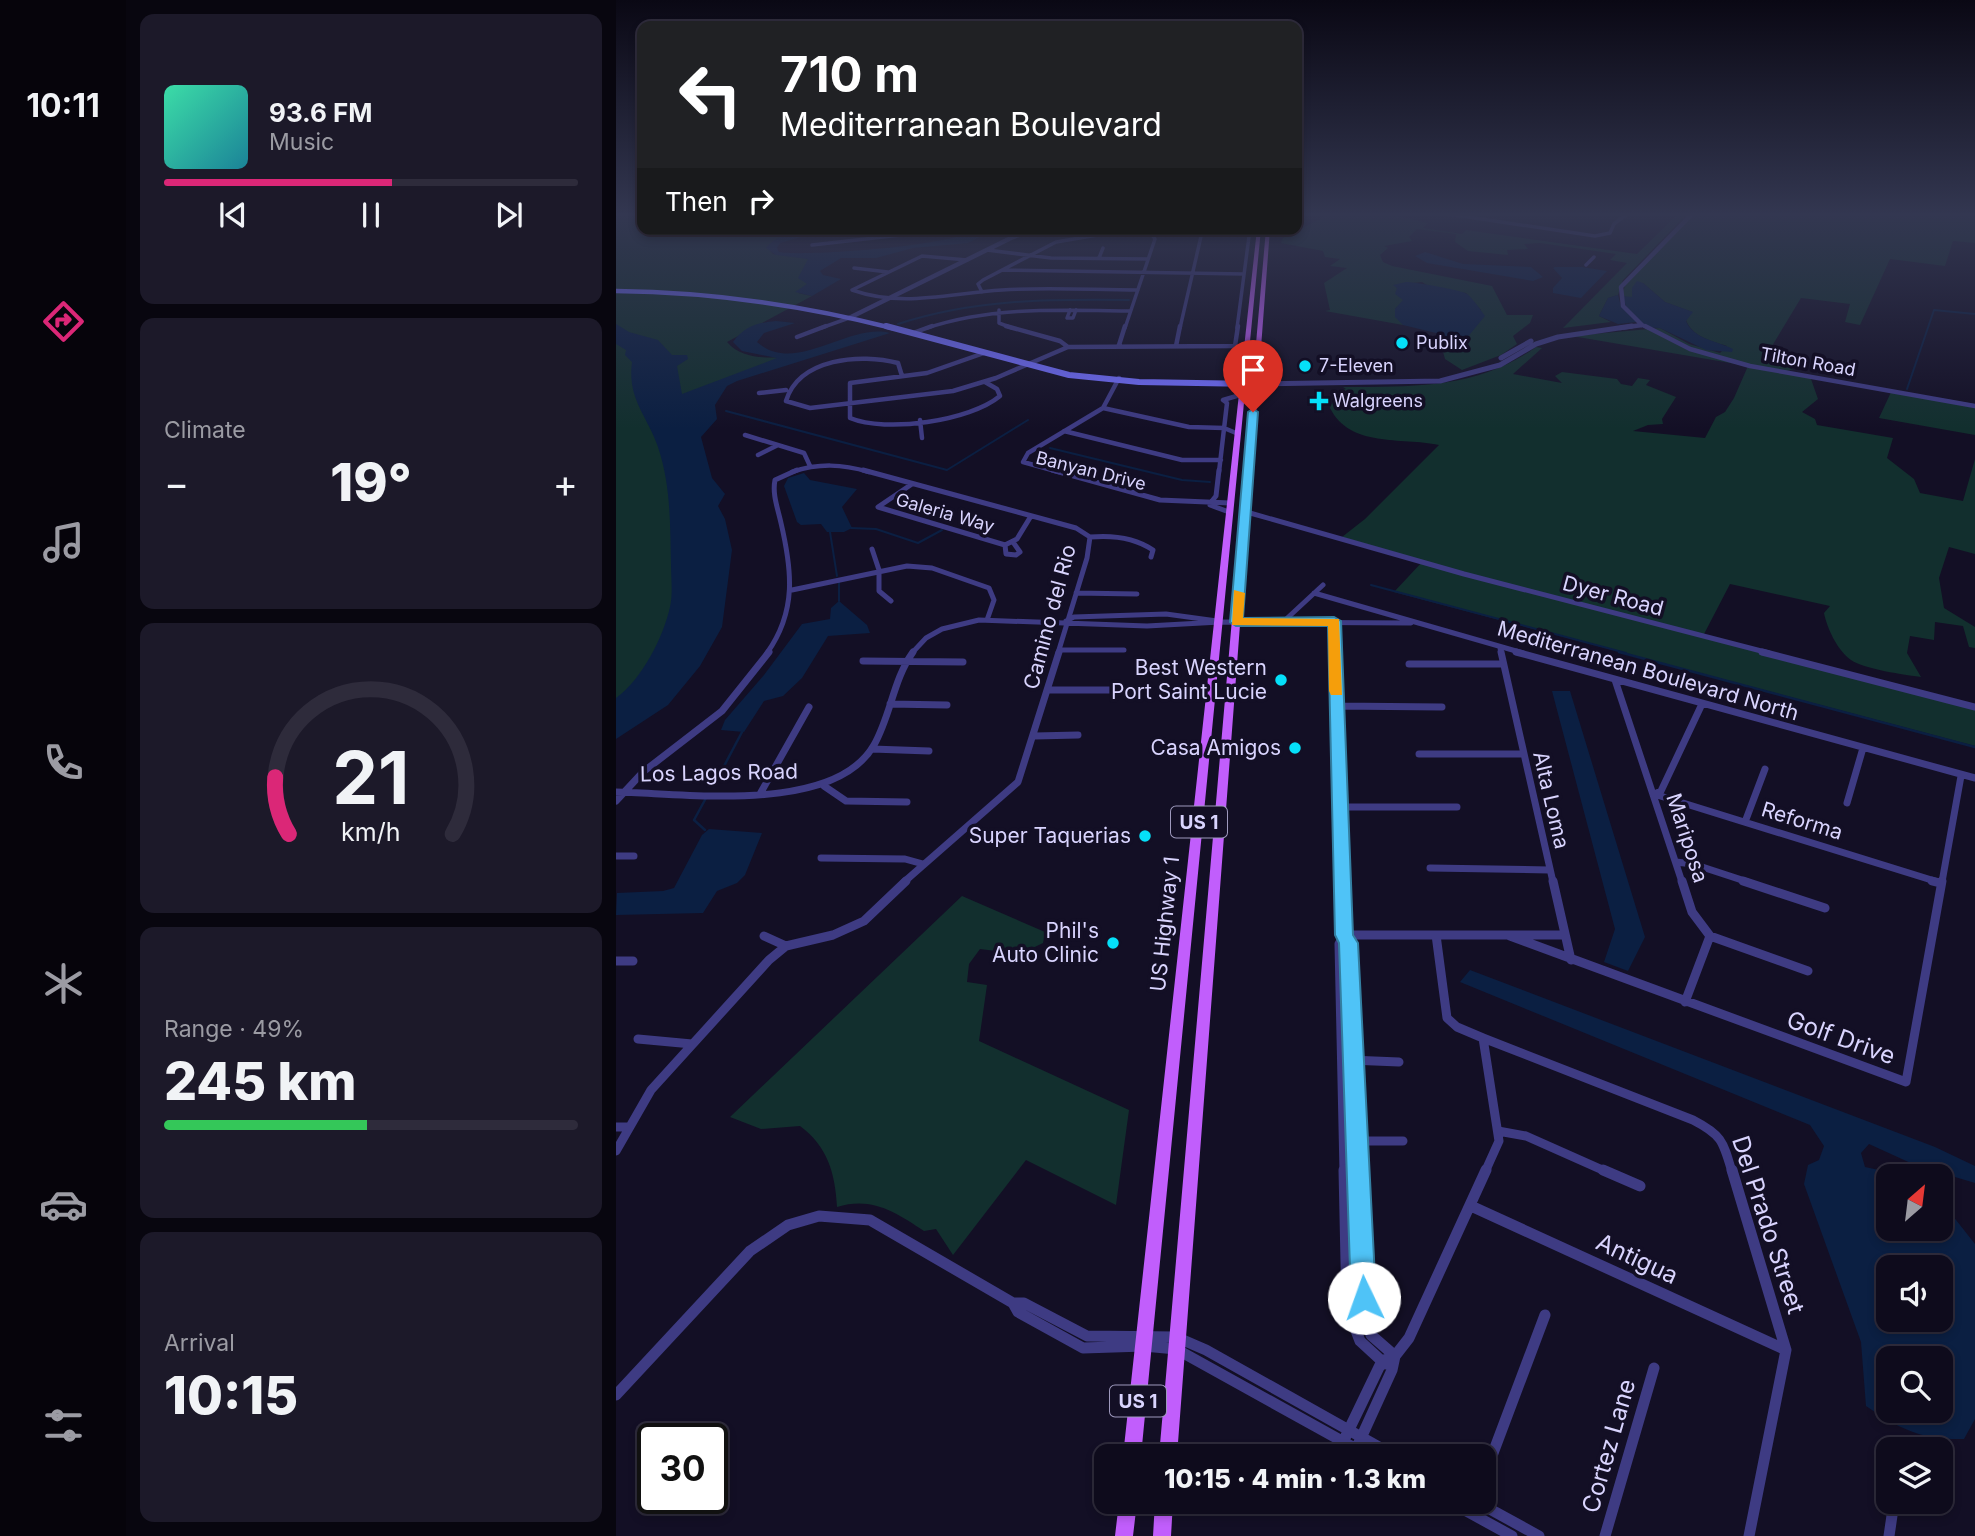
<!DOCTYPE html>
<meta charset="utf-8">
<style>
body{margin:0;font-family:Inter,sans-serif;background:#1c1929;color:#f1f3f6;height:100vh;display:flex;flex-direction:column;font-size:26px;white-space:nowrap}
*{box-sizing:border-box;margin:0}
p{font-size:23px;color:#9b9ba3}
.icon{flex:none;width:38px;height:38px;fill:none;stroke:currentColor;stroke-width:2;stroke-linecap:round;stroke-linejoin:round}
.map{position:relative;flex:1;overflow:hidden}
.side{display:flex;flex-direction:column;gap:14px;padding:14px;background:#08060f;width:490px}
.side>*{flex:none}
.hud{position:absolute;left:21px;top:21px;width:665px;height:214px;border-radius:14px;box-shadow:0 4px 10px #0003,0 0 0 2px #2e2b3b;background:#202124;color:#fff;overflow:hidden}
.needle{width:46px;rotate:28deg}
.tools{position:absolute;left:1260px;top:1164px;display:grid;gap:14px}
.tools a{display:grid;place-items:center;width:77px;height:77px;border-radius:14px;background:#0e0b1c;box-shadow:0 4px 10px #0003,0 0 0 2px #2e2b3b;font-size:35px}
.speed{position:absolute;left:21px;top:1423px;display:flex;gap:14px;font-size:35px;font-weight:700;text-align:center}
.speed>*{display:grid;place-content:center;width:91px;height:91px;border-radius:50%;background:#0e0b1c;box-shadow:0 4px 10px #0003,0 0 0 2px #2e2b3b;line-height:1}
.speed .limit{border:4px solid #111;border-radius:10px;background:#fff;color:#111}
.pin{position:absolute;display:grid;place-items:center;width:60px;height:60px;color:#fff;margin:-72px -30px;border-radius:50% 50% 50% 0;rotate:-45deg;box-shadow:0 0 7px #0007}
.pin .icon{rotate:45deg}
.me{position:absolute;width:77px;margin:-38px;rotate:357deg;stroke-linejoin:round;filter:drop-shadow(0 0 5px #0008)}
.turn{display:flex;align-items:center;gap:24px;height:147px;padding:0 28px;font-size:32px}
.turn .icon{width:91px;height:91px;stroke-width:2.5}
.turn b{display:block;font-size:49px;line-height:60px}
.then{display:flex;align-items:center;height:66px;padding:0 28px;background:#0003;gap:14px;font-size:26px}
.big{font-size:52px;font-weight:800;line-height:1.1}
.side .tile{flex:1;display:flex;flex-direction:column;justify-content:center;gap:10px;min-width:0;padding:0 24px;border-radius:14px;background:#1c1929}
.side .dial{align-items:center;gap:0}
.dial svg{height:182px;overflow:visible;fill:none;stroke:#2e2b3b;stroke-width:7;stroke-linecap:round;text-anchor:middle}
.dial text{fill:#f1f3f6;stroke:none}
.song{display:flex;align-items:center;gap:21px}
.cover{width:84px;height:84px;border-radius:10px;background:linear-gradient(135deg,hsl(160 70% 55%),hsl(190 70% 35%))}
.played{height:7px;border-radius:4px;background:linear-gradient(90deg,#db2777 55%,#2e2b3b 55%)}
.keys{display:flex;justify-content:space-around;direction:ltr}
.heat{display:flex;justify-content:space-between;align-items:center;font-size:38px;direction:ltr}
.charge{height:10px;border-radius:5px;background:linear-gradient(90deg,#34c759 49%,#2e2b3b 0)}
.trip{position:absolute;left:478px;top:1444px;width:402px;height:70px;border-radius:14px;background:#0e0b1c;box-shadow:0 4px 10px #0003,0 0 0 2px #2e2b3b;font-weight:800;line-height:70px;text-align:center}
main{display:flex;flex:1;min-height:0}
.tabs{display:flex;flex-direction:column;width:126px;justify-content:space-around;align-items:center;background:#06040b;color:#9b9ba3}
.tabs .icon{width:49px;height:49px}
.tabs .selected{color:#db2777}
.tabs b{font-size:32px;color:#f1f3f6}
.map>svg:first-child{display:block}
.green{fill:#122f2e}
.water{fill:#0b1f42;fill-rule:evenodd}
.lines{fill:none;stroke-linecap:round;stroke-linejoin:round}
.stream-far1{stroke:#0b1f42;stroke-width:2}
.stream{stroke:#0b1f42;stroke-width:2.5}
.minor-far5{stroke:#3e3b83;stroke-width:3.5}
.minor-far4{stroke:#3e3b83;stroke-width:4.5}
.minor-far3{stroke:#3e3b83;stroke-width:5}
.minor-far2{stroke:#3e3b83;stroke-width:7}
.minor-far1{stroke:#3e3b83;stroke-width:9}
.minor{stroke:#3e3b83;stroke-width:11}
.tertiary-far1{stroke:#3e3b83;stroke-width:4.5}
.tertiary{stroke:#3e3b83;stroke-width:5}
.secondary-far1{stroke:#716dfc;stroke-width:4.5}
.secondary{stroke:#716dfc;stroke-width:6}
.primary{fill:#c15efc;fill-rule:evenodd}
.route{fill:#4fc3f7;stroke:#337fa1;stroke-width:2}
.slow{fill:#f59e0b}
.poi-dot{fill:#05e0f9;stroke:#130f25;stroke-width:2.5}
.labels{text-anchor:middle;stroke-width:7;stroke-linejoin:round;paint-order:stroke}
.far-poi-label{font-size:18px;fill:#d9d4fe;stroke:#130f25;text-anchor:start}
.far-street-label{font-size:18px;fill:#d9d4fe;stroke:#130f25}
.shield{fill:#130f25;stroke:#9e99bd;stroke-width:2}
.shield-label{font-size:19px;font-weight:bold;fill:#d9d4fe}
.street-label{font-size:21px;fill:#d9d4fe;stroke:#130f25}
.poi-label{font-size:21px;fill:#d9d4fe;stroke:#130f25;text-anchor:end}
.near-street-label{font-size:24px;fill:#d9d4fe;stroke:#130f25}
</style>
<main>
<nav class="tabs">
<b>10:11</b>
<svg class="icon selected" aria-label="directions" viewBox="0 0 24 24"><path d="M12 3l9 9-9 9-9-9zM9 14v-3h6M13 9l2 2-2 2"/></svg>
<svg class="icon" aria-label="music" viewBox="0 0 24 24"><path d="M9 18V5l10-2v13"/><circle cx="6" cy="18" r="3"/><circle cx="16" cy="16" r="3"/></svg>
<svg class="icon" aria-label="phone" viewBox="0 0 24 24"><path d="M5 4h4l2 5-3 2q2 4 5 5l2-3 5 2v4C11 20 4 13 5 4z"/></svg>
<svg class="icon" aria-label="climate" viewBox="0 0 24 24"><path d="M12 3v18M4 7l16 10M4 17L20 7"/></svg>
<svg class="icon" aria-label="car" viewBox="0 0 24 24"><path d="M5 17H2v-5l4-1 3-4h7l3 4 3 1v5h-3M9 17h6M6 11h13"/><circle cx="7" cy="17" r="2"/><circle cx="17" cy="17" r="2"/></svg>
<svg class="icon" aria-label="filters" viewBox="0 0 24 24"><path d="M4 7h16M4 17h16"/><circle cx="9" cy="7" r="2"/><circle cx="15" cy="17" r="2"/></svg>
</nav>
<section class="side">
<div class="tile">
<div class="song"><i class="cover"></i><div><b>93.6 FM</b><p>Music</p></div></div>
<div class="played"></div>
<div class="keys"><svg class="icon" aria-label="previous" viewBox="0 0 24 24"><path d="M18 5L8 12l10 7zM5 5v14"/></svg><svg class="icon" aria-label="pause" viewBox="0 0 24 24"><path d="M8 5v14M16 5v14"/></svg><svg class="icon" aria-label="next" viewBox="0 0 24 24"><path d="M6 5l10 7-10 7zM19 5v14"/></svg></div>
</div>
<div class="tile"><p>Climate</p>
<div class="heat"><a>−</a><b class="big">19°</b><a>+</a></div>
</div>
<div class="tile dial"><svg viewBox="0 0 100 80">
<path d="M14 69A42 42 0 1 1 86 69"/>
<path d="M14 69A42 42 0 0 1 8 44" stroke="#db2777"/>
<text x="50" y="56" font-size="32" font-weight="700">21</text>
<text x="50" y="72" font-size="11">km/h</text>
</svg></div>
<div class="tile"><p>Range · 49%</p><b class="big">245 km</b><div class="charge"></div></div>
<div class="tile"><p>Arrival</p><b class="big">10:15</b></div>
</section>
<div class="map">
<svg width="1359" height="1536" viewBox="0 0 1359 1536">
<rect width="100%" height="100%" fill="#130f25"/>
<path class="green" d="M0 214H26V229H237L172 236 152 248 157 254 195 259V283L182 293 196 296 111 342C125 359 150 358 169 357L94 390 45 402 85 631 0 714Z
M705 214H772L812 223 807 228 846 234 850 230 1021 254 1062 214H1071L1007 280 1002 295 992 298 983 316 995 322 947 328 1011 263 994 260 1000 254 924 243 908 244 912 249 891 250 892 255 852 251 839 242 840 234 801 229 793 237 796 241 768 246 772 248 764 255 767 262 776 266 876 286 891 315H917L914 323 897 336 901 344 885 355 846 370 829 359 824 341 839 338 846 340 865 310 850 293 814 287 806 282 779 285 788 300 779 309 787 325 709 311 714 310 708 283 731 268 714 266 724 259 709 257 707 251 665 243 667 238 704 219Z
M1078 214H1359V243L1337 241 1329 266 1274 259 1244 325 1229 322 1234 304 1185 298 1150 356 1178 369 1171 371 1197 377 1195 379 1202 399 1186 412 1199 419 1201 425 1277 438 1271 458 1298 479 1304 493 1347 501 1359 459V554L1333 547 1323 578 1328 608 1359 627V648L1353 647 1347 626 1319 622 1318 640 1294 636 1291 653 1305 677C1289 675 1248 669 1235 660 1221 650 1211 628 1208 613L1214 606 1114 584 1087 636 1359 706V746L778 592 807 561 726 537 749 519 823 445C785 437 734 448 714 408L721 392 730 389 727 387C795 387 863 389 920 347L926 348 897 374 946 383 939 376 946 372 1001 379 1005 384 1016 386 1022 378 1034 380 1030 385 1060 397 1046 419 1047 424 1032 425 1017 431 1089 438 1100 417 1109 412 1118 398 1132 366 956 336 1044 328 1073 344 1104 353 1111 346C1096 341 1076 337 1070 320L1076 312 1049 302 1027 283 1017 298 1006 296C1008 273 1061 231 1078 214Z
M1276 390 1359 404V435L1263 418Z
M346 896 429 932 427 943 404 954 364 949 353 964 351 982 371 985 363 1041 513 1110 500 1205 410 1160 337 1255 320 1229 308 1231C280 1212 255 1196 221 1207 219 1173 212 1147 184 1126L145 1129 114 1117Z"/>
<path class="water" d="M238 229H246V233L185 237 164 243 161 248 163 252C189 257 346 245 360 229L377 230 352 243 297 248 260 258H225L204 271 207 275 225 279 196 296 179 292 191 284 182 278 192 259 160 255 150 248C167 224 214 238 238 229Z
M809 252 847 264 915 267 927 277 917 281 811 263 799 256Z
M939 267H966L991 271 965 298 937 293V288L946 278 937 268Z
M1021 281 1027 283 1049 302 1077 312 1070 321C1077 339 1101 341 1117 349L1116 352 1090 350 1044 328 1018 327 1028 326 1010 306 1006 296 1016 297V288Z
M790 282C798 282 846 290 851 294 857 299 864 309 869 316L850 339 824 341 820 333 787 325 779 317V309L787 300 779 294 781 288 777 285Z
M1002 295 1005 306 1020 322 1002 324 983 316 992 298Z
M160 321 179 323 148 333 141 342C179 376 233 322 274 333L121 381 111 386 99 405 101 419 85 437 96 478 109 494 102 506 109 519 116 550 106 627 84 666 52 705 0 739V698C26 679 47 638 54 607 57 594 55 578 55 564 54 524 55 486 42 447 31 415 11 399 16 362L9 355 10 350 0 344V324L13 332 42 340 56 355H71L72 359 61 366 66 394 161 358 126 351 117 342C129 326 140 323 160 321Z
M188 473 194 480 241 489 226 507 236 528 228 532H211L205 524 185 525 181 522 168 486 172 478Z
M223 601 251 625 254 633 212 636 186 678 167 696 148 701 128 732 105 730 109 720 148 675 186 624 214 619 215 608Z
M936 691H954L1029 937 1012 971 988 962 999 929Z
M93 829 146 833 129 875 121 883 101 891 87 913 0 915 1 893 47 891 58 888 86 835Z
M854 970 1319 1147 1359 1166V1183L1299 1165 1253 1144 1245 1153 1249 1167 1291 1176H1272V1228H1325V1201L1359 1244V1419L1348 1439C1305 1440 1284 1429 1250 1406L1245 1342 1188 1184 1192 1165 1203 1160 1208 1146 1194 1125 844 982ZM1272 1267H1325V1320H1272ZM1272 1358H1325V1410H1272Z"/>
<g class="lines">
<path class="stream-far1" d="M282 324C358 299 434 299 513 300
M1291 389 1318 310 1359 314
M110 411 331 470 412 420
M434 448 566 480 594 482
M235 528 260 529 302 543 326 530
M214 532 221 576
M223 582V601
M755 585 1010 653"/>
<path class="stream" d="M1003 652 1359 747
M97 787 126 732
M89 830 78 820 90 798"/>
<path class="minor-far5" d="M825 214 839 215
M843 214 839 215 979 236 994 233 998 224 1011 214
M196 245 338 229
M371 250 435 258 532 259
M483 258 487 248
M351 260 306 256 236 290C287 308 334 293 386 290 431 287 477 290 522 290
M970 265 978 257
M238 268 272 272
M386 270 628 274
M366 292 362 284 367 280 440 242 517 229
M383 310V323L396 328
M454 310 451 318H457L460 310
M1026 325 1032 328
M205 328 233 318
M311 328C377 306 446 310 514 311
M509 328 539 239 532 229
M564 328 586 232 582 229
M621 328 634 229"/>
<path class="minor-far4" d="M390 326 444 341 452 347
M1029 326 1074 349 1134 366 1359 406
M297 333 316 326
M181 337 210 326
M503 345 509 326
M560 346 564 326
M368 353 311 373 234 383V418C270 433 354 421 384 396L381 389 369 382
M286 376 282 363C245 353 183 358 170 401L194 408 337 391 380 378 452 347 619 346 622 326
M143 393 170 390
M487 408 573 427 608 428 620 433
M304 420 306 438
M448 431 566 460H605
M129 435 188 453 194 466
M142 455 162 445
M176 472C203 463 226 464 253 472
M443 472 407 462 412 453 487 408 503 378
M603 472 611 403 607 400 624 395"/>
<path class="minor-far3" d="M247 470 460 528 474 537
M436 470 544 500 614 503
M296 484 262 507 389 545 401 539 415 516
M596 501 600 496 603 470
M594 505 613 512
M627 511 848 574 1153 653
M474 537C496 535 518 537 537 550L535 557
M389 545 390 554 400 555 404 552 397 542
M256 549 263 570V591L275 601
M176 590 291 566 316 568 373 588 378 600 371 620
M460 593 521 594
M698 593 907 653
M450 621 458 617 550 614 601 621
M718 621 719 653
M667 622 707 585
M884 648 885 653
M444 650H508
M151 653C181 611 176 570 165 523 162 509 156 494 159 480L181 470
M296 653 310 638 326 629 363 620 531 626 604 622 795 623
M442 653 471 558 474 537"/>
<path class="minor-far2" d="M719 652 726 882
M885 652 937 882
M900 652 1359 778
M1146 652 1359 707
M247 661 347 662
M793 664H887
M999 680 1066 882
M433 690H501
M274 704 331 705
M721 706 826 707
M419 736 462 735
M256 749 313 751
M803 754H907
M208 786 230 801 291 802
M0 792C68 793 218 815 258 745 275 715 277 680 297 652
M144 794 193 707
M1038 794 1322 882
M1039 794 1045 791 1086 704
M0 801 27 772 106 711 153 652
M1231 803 1247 748
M723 807H841
M1129 822 1149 769
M0 856H18
M205 858 289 859 307 864
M1060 862 1077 864 1132 882
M814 868 933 870
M288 882 402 782 443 652
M1326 882 1345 776"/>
<path class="minor-far1" d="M726 881 742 1172
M937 881 955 960
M1066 881 1076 912 1094 936 1069 1002
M1127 881 1209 908
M1316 881 1324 883
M728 935H948
M820 935 831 1018 841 1027 867 1038 883 1141 869 1172
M148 936 170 946
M894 936 1290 1082 1326 881
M1094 936 1192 971
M0 961H17
M867 1038 1077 1120C1106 1135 1107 1141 1116 1172
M22 1039 76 1044
M734 1060 783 1062
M0 1127H12
M882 1131 910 1136 991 1172
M736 1141H787
M0 1151 35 1090 153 960 170 946 217 935 248 921 290 881
M728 1172 723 944 728 935"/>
<path class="minor" d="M728 1170 731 1307 744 1341 769 1364
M987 1170 1024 1186
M1116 1170 1170 1350 1133 1536
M855 1206 1170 1350
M397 1303 402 1312 467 1348 528 1346 560 1349 753 1456
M0 1395 134 1251 172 1225 203 1216 254 1220 397 1303H408L471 1336 560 1337 590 1350 779 1456
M727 1442 766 1361 779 1356 755 1335 749 1318 742 1170
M740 1449 776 1370 779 1356 793 1338 870 1170
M868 1477 929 1315
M834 1502 896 1536
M861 1502 923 1536
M989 1536 1038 1368
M1273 1536 1278 1502"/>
<path class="tertiary-far1" d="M233 318 397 237 420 229
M1026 325 1007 306 1005 287 1076 214
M1004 328 1026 325"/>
<path class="tertiary" d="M885 358 915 341
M639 384 824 381 884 365 920 344 942 337 1016 326"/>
<path class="secondary-far1" d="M0 291C94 292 186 305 276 328"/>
<path class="secondary" d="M270 326 453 375 523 382 639 384"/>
<path class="primary" d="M641 229H645L525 1456H507Z
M650 229H654L561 1456H543Z
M503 1502H521L517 1536H499Z
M539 1502H557L555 1536H537Z"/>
</g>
<linearGradient id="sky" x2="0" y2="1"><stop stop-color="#0a0814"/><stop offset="0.5" stop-color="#333751"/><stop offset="1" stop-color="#333751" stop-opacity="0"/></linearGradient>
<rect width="1359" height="429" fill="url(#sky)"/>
<path class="route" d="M637 409 642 412 627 618 718 617 725 621 737 935 742 943 760 1298 756 1307 748 1310 739 1307 735 1298 723 943 719 935 712 626H620L614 622 632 412Z"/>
<path class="slow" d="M618 590 629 593 627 618 723 619 726 695H715L713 691 712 626 616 625Z"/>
<g class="poi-dot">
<circle cx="786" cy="343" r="7"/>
<circle cx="689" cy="366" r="7"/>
<path d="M699.5 390.5h7v7h7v7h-7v7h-7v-7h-7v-7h7z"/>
<circle cx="665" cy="680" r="7"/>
<circle cx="679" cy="748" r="7"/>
<circle cx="529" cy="836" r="7"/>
<circle cx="497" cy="943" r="7"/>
</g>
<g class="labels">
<g class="far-poi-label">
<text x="800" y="349">Publix</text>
<text x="703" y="372">7-Eleven</text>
<text x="717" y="407">Walgreens</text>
</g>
<g class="far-street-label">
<text transform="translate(1192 362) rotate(10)" y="6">Tilton Road</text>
<text transform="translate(475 471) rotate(14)" y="6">Banyan Drive</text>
<text transform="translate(329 513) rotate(16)" y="6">Galeria Way</text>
</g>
<g class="shield">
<rect x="555" y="806.5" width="56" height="31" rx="5"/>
<rect x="494" y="1385.5" width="56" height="31" rx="5"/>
</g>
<g class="shield-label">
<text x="583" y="829">US 1</text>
<text x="522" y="1408">US 1</text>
</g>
<g class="street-label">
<text transform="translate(997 596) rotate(15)" y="7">Dyer Road</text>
<text transform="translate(434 617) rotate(-75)" y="7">Camino del Rio</text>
<text transform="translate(1032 671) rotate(16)" y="7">Mediterranean Boulevard North</text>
<text transform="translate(103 773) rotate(-1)" y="7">Los Lagos Road</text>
<text transform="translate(935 800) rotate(77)" y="7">Alta Loma</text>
<text transform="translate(1186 821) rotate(17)" y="7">Reforma</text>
<text transform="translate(1071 838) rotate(72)" y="7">Mariposa</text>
<text transform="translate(549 924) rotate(-84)" y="7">US Highway 1</text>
</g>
<g class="poi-label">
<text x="651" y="675">Best Western<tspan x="651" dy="24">Port Saint Lucie</tspan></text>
<text x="665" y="755">Casa Amigos</text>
<text x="515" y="843">Super Taquerias</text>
<text x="483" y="938">Phil's<tspan x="483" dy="24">Auto Clinic</tspan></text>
</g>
<g class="near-street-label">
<text transform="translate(1225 1038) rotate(20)" y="8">Golf Drive</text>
<text transform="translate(1152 1225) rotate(72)" y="8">Del Prado Street</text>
<text transform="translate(1021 1259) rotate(25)" y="8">Antigua</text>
<text transform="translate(993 1446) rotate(-74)" y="8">Cortez Lane</text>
</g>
</g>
</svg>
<div class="tools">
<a><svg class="needle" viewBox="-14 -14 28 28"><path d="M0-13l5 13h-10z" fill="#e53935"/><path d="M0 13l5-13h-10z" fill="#9b9ba3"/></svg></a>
<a><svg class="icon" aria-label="sound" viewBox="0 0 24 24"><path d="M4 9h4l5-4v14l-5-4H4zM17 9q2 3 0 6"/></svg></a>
<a><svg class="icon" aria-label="search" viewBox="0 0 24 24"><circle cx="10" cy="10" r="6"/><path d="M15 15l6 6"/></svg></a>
<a><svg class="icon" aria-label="layers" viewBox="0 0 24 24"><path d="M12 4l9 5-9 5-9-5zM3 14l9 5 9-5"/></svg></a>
</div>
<div class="speed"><div class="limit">30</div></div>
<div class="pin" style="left:637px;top:412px;background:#d93025"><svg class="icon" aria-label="arrive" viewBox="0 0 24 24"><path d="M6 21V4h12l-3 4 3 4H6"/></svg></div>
<svg class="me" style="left:748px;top:1298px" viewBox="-20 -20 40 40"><circle r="19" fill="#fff"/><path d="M0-13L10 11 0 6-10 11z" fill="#4fc3f7"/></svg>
<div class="trip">10:15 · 4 min · 1.3 km</div>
<div class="hud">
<div class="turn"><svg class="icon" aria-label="left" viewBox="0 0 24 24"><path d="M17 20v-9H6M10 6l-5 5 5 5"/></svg><div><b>710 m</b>Mediterranean Boulevard</div></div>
<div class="then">Then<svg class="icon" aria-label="right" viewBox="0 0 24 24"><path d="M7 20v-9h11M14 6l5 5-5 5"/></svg></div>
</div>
</div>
</main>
